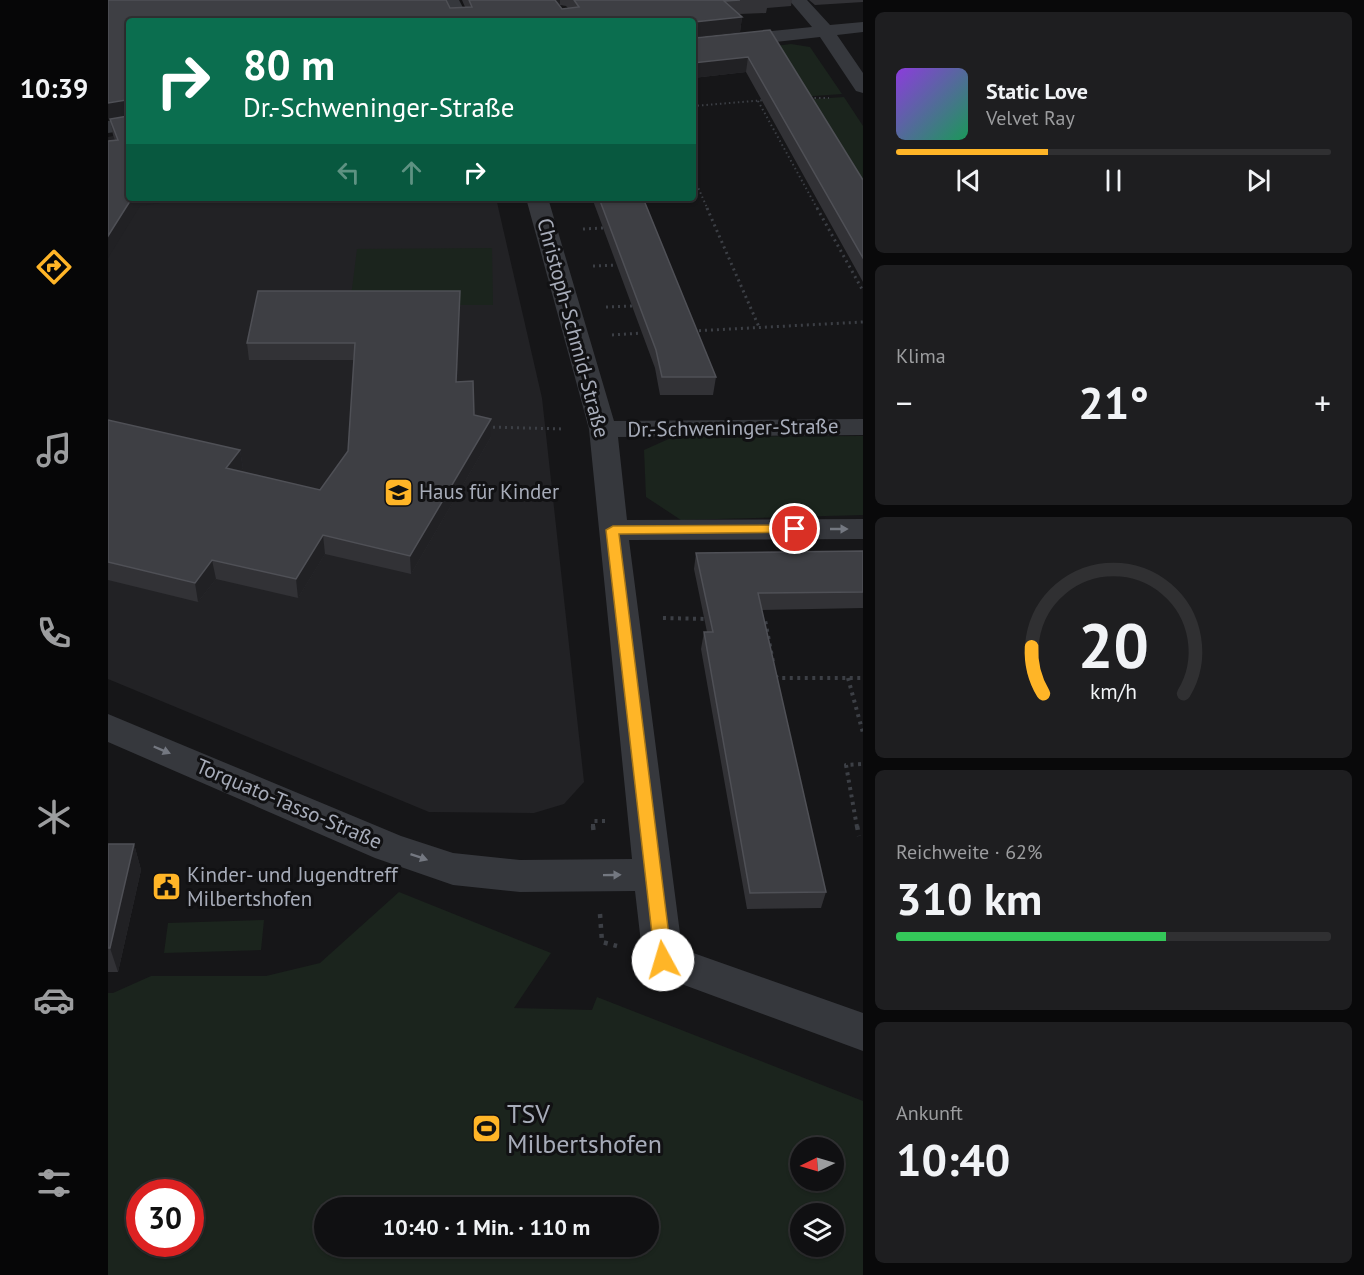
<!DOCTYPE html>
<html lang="de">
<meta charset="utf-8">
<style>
body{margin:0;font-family:"PT Sans",sans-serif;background:#1e1e20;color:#f1f3f6;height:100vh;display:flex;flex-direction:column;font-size:22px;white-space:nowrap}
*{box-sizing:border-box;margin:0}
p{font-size:20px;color:#9c9d9f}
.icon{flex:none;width:33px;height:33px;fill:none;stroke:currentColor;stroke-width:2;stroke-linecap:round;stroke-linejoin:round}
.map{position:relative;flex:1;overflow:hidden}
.drawer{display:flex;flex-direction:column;gap:12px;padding:12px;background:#09090a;width:501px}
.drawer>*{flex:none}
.hud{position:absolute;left:18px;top:18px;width:570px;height:183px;border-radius:6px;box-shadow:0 2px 4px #0004,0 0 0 2px #303032;background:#0b6e4f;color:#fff;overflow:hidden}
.needle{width:39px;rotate:265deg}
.buttons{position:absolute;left:682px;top:1137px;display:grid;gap:12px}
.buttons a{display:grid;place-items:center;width:54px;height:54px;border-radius:50%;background:#101012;box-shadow:0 2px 4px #0004,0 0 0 2px #303032;font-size:30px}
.speed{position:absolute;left:18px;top:1179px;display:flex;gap:12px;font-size:30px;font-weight:700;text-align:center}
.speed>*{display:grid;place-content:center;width:78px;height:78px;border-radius:50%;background:#101012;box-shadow:0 2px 4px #0004,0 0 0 2px #303032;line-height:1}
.speed .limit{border:9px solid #d22;background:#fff;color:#111}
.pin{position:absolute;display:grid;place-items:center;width:51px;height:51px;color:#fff;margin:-26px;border:3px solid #fff;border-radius:50%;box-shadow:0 2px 6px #0007}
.me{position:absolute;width:66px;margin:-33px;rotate:354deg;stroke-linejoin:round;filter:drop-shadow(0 0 4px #0008)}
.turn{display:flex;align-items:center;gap:21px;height:126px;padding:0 18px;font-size:27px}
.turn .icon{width:78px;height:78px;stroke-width:2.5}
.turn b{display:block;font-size:42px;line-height:51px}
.lanes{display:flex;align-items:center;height:57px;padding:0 18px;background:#0003;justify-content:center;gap:30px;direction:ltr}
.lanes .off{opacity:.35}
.big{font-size:45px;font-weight:700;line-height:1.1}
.drawer .widget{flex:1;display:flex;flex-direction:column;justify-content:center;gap:9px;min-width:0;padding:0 21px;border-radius:9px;background:#1e1e20}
.drawer .dial{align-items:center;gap:0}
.dial svg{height:156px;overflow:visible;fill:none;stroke:#303032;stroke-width:7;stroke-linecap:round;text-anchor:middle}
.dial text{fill:#f1f3f6;stroke:none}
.song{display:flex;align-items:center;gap:18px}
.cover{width:72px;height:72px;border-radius:9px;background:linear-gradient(135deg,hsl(270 70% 55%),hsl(150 70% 35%))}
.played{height:6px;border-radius:3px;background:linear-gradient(90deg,#ffb527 35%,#303032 35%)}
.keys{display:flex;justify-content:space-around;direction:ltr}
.heat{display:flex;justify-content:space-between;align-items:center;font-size:33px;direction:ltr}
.charge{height:9px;border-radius:4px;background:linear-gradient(90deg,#34c759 62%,#303032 0)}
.trip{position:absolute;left:206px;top:1197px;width:345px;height:60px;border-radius:30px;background:#101012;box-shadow:0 2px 4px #0004,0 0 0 2px #303032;font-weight:700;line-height:60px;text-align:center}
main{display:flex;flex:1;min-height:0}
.tabs{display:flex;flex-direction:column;width:108px;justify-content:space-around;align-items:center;background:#060607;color:#9c9d9f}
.tabs .icon{width:42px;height:42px}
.tabs .selected{color:#ffb527}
.tabs b{font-size:27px;color:#f1f3f6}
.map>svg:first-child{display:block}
.built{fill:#222225}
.green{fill:#1b241d;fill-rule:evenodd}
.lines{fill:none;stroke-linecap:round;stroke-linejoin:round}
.path-far3{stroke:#3c3f45;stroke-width:2;stroke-dasharray:1.5 3;stroke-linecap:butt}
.path-far2{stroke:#3c3f45;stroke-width:3;stroke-dasharray:2 4;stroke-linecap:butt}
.path-far1{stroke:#3c3f45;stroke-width:4;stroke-dasharray:3 4.5;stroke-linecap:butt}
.path{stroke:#3c3f45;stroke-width:4.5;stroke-dasharray:4 6;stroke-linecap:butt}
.street{fill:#36383d;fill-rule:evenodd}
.wall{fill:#323236;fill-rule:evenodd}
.shaded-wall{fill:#212124}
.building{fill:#3e3f44;stroke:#4f5056;stroke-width:1.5}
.oneway{fill:#747881}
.route{fill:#ffb527;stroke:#a67619;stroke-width:1.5}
.labels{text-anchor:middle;stroke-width:6;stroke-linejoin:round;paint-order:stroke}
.street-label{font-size:21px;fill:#a7acb9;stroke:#111113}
.poi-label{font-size:21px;fill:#a7acb9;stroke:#111113;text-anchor:start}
.near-poi-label{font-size:26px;fill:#a7acb9;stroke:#111113;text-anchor:start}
</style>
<main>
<nav class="tabs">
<b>10:39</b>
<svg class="icon selected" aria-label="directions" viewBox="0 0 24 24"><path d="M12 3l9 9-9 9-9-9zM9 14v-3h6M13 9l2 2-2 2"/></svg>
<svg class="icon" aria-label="music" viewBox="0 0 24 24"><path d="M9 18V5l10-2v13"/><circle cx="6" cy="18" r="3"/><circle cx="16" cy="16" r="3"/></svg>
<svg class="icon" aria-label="phone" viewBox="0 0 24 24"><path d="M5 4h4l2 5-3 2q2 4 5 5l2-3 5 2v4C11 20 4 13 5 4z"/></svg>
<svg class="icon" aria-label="climate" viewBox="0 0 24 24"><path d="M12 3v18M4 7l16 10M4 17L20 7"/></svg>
<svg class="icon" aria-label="car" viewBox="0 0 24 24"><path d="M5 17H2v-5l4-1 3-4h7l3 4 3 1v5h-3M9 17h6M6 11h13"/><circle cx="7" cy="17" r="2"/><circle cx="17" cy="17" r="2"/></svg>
<svg class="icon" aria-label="filters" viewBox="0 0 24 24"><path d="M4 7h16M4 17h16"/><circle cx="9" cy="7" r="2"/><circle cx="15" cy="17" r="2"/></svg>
</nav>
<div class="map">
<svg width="755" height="1275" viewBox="0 0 755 1275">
<rect width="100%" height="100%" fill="#161618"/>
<path class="built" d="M21 133V198H388L434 398 476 782 456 804 426 813 321 812 0 679V137Z"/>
<path class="green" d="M683 44 702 47 734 94 677 98 635 50Z
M736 97 755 126V201L693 100Z
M384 248 385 305H242L249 249Z
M755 436V515L573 520 538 497 536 450 565 437Z
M291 892 443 953 406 1008 484 1010 489 997 755 1101V1275H0V993H5L43 976H158L212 963ZM693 1148H726V1180H693ZM32 1192H82V1244H32ZM216 1208H540V1246H216ZM693 1214H726V1246H693Z
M156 920 153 950 56 953 60 923Z"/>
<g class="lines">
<path class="path-far3" d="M702 98H721
M650 101 710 210
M585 106 658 100
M585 176 600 210"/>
<path class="path-far2" d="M599 208 651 327
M709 208 755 291
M475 229 495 228
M485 266 509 265
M498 307 524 306
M585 331 755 322
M504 335 534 333
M379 427 456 429"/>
<path class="path-far1" d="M555 618 601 619
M651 620H657L665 662
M668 676 669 678H755
M740 678 755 733
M485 827V821H497
M749 827 738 765 755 764"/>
<path class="path" d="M485 826 486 835
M749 826 751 836
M492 914 494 942 509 946"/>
<path class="street" d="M333 0H351L362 21H344Z
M681 0H699L722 25 755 22V32L729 35 755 73V93L748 91 712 37 585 51V39L704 27Z
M21 118V130L0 133V121Z
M418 198H440L506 421 755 419V435L510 437 519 520 755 519V539L521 540 574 949 755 1013V1051L541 972 535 960 527 891 412 892 345 885 267 858 0 742V714L293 836 345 853 412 860 524 859 481 429Z"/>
</g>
<path class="wall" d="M0 0 342 8 357 7 354 0H684L683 6 659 8 658 13 631 14 634 17 632 32 585 37V21H21L32 206 5 135 2 119 13 117ZM452 5 458 6 460 8 454 9 451 6Z
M701 0H755V2L707 5Z
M662 30 755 180V282L638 72 585 78V37L587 38Z
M484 198H535L608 377 605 395H552L547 368Z
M352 291 349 382 366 415 383 437 303 574 217 554 190 598 108 579 90 602 0 580V420L132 450 135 468 132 471 212 490 240 451 246 360H141L139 343Z
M755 551V608L654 610 718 892 713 908 639 909 593 649 596 632H599L586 569 588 553Z
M0 844H26L33 870 10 972H0Z"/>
<path class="shaded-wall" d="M444 0H452V5L444 11Z
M634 17 632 32 585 37V24L586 22Z
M640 57 638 72 585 78V63Z
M18 100 21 116 0 119V103Z
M24 198H85L32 206 0 258V236Z
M352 291V308L348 399V382Z
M383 419V437L303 574 302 556Z
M132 450 135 468 121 486 118 468Z
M215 535 217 554 190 598 188 579Z
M104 560 108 579 90 602 87 583Z
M26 844 33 870 10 972 2 948Z"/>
<path class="building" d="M0 0H338L342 8 364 7 361 0H447L454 9 471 7 466 0H632L616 1 634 17 586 22 585 24V21H21V198H24L0 236V141L10 140 2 119 20 116V103L18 100 0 103Z
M662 30 755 180V258L640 57 585 63V37L587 38Z
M491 198H535L608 377H554L548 350Z
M150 291H352L348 382 365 381 366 415 383 419 302 556 215 535 188 579 104 560 87 583 0 562V420L132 450 118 468 212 490 240 451 247 343H139Z
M755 551V592L650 593 718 892 642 893 596 632H605L588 553Z
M0 844H26L2 948H0Z"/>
<defs><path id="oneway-solid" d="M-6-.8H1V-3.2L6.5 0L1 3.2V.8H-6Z" transform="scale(1.5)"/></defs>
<g class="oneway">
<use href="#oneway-solid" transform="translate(731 529)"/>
<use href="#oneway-solid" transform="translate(54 750) rotate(23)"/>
<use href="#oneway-solid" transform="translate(311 857) rotate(19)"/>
<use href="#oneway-solid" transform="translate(504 875) rotate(-1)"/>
</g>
<path class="route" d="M687 525 691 526 693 529 691 532 511 534 564 960 561 965 555 967 549 965 547 960 498 530 505 526Z"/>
<defs>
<symbol id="school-square" viewBox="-11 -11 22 22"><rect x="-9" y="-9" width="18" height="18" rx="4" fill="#ffb527" stroke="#111113"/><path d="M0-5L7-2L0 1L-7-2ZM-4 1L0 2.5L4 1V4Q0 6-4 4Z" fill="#111"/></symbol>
<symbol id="civic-square" viewBox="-11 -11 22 22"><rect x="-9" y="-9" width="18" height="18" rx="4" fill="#ffb527" stroke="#111113"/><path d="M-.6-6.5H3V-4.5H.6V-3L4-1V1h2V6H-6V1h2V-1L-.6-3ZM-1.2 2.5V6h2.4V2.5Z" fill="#111"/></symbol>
<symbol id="stadium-square" viewBox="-11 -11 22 22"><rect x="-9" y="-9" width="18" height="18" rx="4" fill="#ffb527" stroke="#111113"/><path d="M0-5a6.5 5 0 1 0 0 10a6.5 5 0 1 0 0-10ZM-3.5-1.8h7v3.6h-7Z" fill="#111"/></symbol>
</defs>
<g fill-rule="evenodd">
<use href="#school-square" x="274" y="476" width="33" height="33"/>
<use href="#civic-square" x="42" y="870" width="33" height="33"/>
<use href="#stadium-square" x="362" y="1112" width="33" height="33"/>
</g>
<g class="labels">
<g class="street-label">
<text transform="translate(465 328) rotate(75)" y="7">Christoph-Schmid-Straße</text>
<text transform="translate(625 428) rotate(-1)" y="7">Dr.-Schweninger-Straße</text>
<text transform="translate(181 804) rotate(23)" y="7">Torquato-Tasso-Straße</text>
</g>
<g class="poi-label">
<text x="311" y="499">Haus für Kinder</text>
<text x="79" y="882">Kinder- und Jugendtreff<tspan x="79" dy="24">Milbertshofen</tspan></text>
</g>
<g class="near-poi-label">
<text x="399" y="1123">TSV<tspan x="399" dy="30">Milbertshofen</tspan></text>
</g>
</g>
</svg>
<div class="buttons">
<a><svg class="needle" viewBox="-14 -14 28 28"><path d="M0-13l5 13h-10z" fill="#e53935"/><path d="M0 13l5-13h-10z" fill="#9c9d9f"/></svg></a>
<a><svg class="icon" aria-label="layers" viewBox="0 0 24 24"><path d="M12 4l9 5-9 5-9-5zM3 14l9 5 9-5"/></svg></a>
</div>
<div class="speed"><div class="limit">30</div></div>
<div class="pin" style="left:687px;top:529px;background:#d93025"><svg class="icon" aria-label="arrive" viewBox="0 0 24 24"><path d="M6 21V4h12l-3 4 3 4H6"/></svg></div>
<svg class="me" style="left:555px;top:960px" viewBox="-20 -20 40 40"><circle r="19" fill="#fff"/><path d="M0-13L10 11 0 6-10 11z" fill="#ffb527"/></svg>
<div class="trip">10:40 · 1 Min. · 110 m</div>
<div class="hud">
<div class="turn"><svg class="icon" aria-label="right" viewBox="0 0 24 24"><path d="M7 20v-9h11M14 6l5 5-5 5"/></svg><div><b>80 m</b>Dr.-Schweninger-Straße</div></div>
<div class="lanes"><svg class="icon off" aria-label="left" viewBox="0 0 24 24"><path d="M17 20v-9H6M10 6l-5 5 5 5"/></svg><svg class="icon off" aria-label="ahead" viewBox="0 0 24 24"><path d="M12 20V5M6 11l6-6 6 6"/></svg><svg class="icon" aria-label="right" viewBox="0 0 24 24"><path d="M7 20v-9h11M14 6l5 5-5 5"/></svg></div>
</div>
</div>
<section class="drawer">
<div class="widget">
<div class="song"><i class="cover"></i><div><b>Static Love</b><p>Velvet Ray</p></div></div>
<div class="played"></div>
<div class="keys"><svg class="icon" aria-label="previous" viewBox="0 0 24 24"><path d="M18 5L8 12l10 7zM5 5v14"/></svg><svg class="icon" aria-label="pause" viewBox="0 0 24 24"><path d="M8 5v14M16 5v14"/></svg><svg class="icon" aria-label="next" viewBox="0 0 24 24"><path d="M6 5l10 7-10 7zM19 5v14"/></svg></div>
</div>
<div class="widget"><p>Klima</p>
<div class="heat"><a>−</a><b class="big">21°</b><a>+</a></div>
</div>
<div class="widget dial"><svg viewBox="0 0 100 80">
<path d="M14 69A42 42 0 1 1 86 69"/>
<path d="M14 69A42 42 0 0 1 8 45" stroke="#ffb527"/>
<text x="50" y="56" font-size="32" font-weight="700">20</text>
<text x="50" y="72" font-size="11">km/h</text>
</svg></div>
<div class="widget"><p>Reichweite · 62%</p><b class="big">310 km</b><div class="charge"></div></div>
<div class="widget"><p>Ankunft</p><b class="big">10:40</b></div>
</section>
</main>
